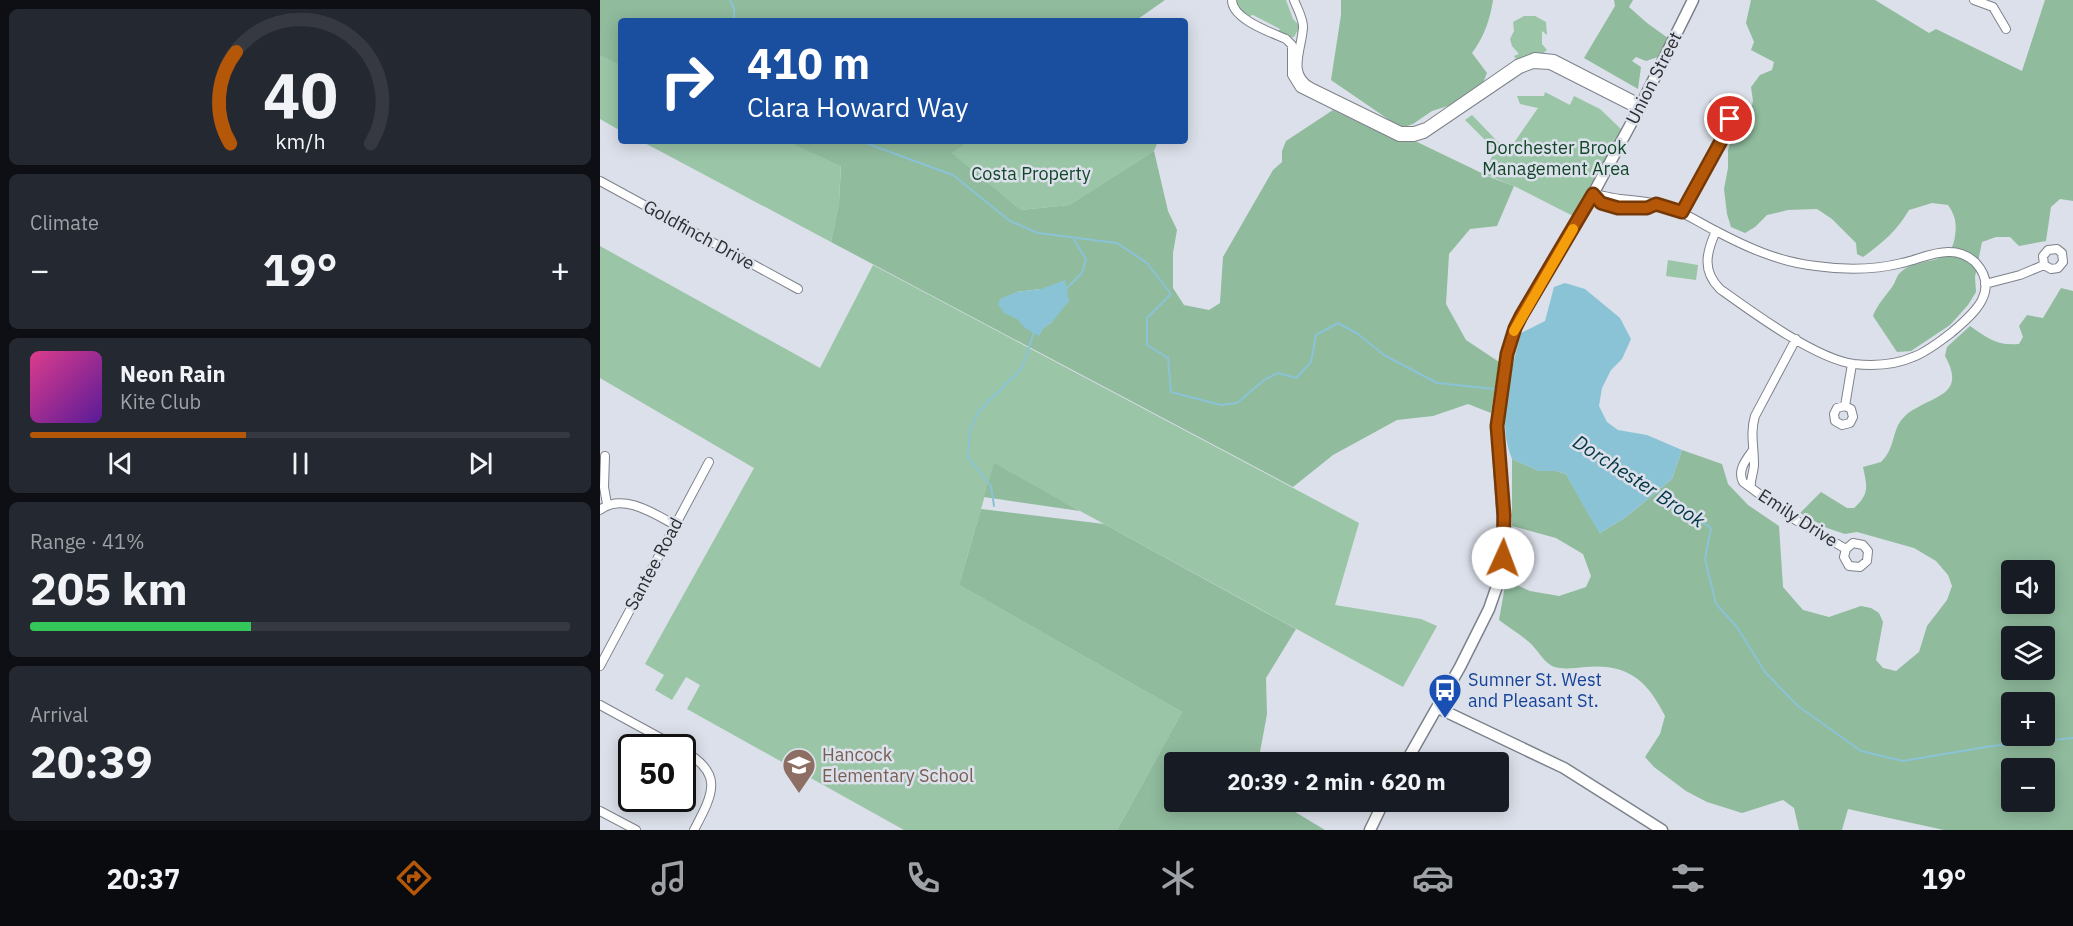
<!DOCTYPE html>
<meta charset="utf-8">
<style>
body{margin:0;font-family:"IBM Plex Sans",sans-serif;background:#242831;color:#f1f3f6;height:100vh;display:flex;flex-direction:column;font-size:22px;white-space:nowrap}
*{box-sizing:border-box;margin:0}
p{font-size:20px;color:#9ea1a6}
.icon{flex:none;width:33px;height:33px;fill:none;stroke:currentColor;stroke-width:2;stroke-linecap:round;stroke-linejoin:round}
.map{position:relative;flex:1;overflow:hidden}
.drawer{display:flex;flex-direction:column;gap:9px;padding:9px;background:#0d0f14;width:600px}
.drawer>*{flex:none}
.top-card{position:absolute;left:18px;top:18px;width:570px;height:126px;border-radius:6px;box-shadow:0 3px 15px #0003;background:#1a4fa0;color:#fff;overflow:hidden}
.tools{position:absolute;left:1401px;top:560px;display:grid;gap:12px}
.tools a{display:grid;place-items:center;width:54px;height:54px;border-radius:6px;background:#171b24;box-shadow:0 3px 15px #0003;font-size:30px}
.speed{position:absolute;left:18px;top:734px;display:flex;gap:12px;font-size:30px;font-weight:700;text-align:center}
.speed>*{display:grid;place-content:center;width:78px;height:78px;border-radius:50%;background:#171b24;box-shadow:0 3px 15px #0003;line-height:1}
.speed .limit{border:3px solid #111;border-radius:9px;background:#fff;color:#111}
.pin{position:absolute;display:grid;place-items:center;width:51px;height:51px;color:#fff;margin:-26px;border:3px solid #fff;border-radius:50%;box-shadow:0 2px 6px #0007}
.me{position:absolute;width:66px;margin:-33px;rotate:2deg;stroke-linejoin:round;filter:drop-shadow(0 0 4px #0008)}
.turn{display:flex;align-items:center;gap:21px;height:126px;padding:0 30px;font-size:27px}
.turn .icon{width:78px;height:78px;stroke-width:2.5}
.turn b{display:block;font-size:42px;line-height:51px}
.big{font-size:45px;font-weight:700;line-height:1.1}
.drawer .widget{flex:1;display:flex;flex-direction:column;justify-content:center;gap:9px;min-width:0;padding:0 21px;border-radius:9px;background:#242831}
.drawer .dial{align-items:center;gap:0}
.dial svg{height:156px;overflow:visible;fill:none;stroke:#363941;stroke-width:7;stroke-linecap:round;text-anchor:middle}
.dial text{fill:#f1f3f6;stroke:none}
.song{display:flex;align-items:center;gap:18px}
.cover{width:72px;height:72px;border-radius:9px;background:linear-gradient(135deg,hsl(330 70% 55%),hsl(270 70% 35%))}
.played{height:6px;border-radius:3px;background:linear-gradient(90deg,#b55708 40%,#363941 40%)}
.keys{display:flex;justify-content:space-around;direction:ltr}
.heat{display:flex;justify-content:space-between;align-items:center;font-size:33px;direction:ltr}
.charge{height:9px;border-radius:4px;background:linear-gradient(90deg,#34c759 41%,#363941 0)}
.trip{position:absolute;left:564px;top:752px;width:345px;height:60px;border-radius:6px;background:#171b24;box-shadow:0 3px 15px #0003;font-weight:700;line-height:60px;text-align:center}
.tab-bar{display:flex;height:96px;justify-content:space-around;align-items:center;background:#090b0e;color:#9ea1a6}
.tab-bar .icon{width:42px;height:42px}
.tab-bar .current{color:#b55708}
.tab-bar b{font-size:27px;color:#f1f3f6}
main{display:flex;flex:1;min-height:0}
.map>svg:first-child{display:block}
.green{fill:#9ac5a6}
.forest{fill:#90bb9d;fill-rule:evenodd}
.water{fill:#8bc3d6}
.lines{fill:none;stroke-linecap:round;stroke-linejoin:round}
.stream{stroke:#8bc3d6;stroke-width:2}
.minor-casing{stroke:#7c818a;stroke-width:10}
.secondary-casing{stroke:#7c818a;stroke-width:13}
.minor{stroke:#fff;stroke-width:8}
.secondary{stroke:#fff;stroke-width:10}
.route-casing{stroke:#763905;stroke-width:15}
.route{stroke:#b55708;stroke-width:10}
.slow{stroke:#f59e0b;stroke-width:10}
.labels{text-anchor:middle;stroke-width:5;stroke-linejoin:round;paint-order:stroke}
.street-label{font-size:18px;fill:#2b2e31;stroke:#dbe0ea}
.park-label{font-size:18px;fill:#134628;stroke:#dbe0ea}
.transit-label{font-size:18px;fill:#164399;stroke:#dbe0ea;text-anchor:start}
.education-label{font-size:18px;fill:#785e54;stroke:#dbe0ea;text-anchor:start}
.water-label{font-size:20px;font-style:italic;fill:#033846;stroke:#dbe0ea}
</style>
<main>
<section class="drawer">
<div class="widget dial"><svg viewBox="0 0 100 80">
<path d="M14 69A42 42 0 1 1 86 69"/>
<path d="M14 69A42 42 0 0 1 17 22" stroke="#b55708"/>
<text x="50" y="56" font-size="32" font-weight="700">40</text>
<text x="50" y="72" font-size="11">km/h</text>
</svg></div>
<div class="widget"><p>Climate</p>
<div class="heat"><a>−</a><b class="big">19°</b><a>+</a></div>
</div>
<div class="widget">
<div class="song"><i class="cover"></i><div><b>Neon Rain</b><p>Kite Club</p></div></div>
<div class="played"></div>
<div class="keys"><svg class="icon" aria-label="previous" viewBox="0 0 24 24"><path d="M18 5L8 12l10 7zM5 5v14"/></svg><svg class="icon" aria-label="pause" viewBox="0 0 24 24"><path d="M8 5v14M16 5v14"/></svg><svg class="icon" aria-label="next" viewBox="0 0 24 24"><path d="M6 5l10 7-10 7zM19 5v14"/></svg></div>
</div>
<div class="widget"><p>Range · 41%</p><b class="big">205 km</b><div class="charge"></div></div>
<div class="widget"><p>Arrival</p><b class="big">20:39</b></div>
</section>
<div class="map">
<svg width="1473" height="830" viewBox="0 0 1473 830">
<rect width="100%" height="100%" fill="#dbe0ea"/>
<path class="green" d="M0 0 21 21V131L0 119Z
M634 0H686L693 19 700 26 694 37 686 38 677 32 680 29 653 15 646 17 643 16Z
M924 16H935L946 22 947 35 942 31V44L947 50 942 54 916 59 914 56 919 54 912 46 910 39 914 31 913 22Z
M945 92 970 105 974 96 1000 109 1022 130 973 216 914 186 881 173 888 165 895 150 865 120 872 115 898 142 911 147 938 108 920 104 917 96H944Z
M41 141H242L239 203 231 242Z
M337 141H558L554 151 469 205 421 210Z
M0 246 220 368 273 265 759 523 735 605 821 619 837 626 803 687 394 464 359 585 582 712 517 830H304L87 709 100 685 86 677 72 700 55 690 64 675 45 664 154 468 0 378Z
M1068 260 1098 265 1096 280 1066 276Z"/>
<path class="forest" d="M0 0H565L535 21H21V65L0 55Z
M741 0H893C890 20 884 37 872 53L887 73 883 83 854 104 832 111 813 124 801 128 731 80 741 15Z
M1014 0H1033L1029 7 1047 23 1072 41 1064 55 1046 61 1036 57 1032 61 1041 67 1038 89 984 58 1015 6Z
M1151 0H1275L1329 33 1336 29 1422 71 1445 0H1473V201L1460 199 1451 207 1446 241 1419 246 1410 237H1396L1382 242 1375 277 1376 292 1368 305 1350 325 1311 351 1297 352 1273 316C1278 303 1287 295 1294 284 1296 280 1297 275 1301 272 1319 255 1351 269 1355 236 1357 223 1355 215 1348 205L1332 203 1309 210C1297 231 1281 244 1263 257L1257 254 1256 243 1232 219 1217 209 1188 210 1167 215 1155 227 1145 233 1131 227 1127 214 1124 189 1128 168V150L1138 120 1150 115 1153 101 1151 87 1160 75 1172 70 1174 62 1151 50 1154 42 1146 23Z
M733 110 793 139 815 141 892 178 914 186 897 226 870 229 849 254 846 304 866 340 899 362 891 413 868 404 833 416 797 420 733 455 693 487 231 242 239 203 241 166 187 141H368L352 153 421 210 469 205 554 151 568 211 577 230 573 253V288L584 305 609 310 620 303 623 257 673 170 682 162V151L686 141ZM441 289 452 322 442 329 439 335C415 323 417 316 416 292Z
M1461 288 1473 291V830H1344L1248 809 1242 830H1199L1194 808 1183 800 1142 813 1107 802 1086 791 1054 767 1045 757 1060 734 1065 716C1047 679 1026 663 985 667 975 668 961 670 952 666 943 661 937 649 929 642 920 634 909 628 899 620L906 580 930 591 959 596 986 587 991 576 983 554 956 538 912 526V459L939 471H956L966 474 1000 533 1026 517 1072 479 1082 450 1122 464 1128 484 1148 505 1179 526 1183 587 1203 610 1229 617 1261 606 1271 608 1279 613 1283 622 1276 660 1283 668 1296 671 1319 652 1327 626 1347 600 1352 586 1348 575 1336 561 1314 548 1257 532 1245 534 1227 528 1200 513 1221 492 1247 508H1254C1270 494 1267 486 1263 467L1281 462C1284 459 1287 455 1289 451 1295 439 1294 427 1304 417 1327 395 1369 399 1345 356L1347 347 1370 326C1388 338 1396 346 1419 344L1423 337 1419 326 1427 315 1443 318ZM1412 570H1444V603H1412ZM1412 636H1444V669H1412ZM1412 702H1444V735H1412ZM1412 768H1444V801H1412Z
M394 463 480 511 384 497Z
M381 509 504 524 696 629 666 678 667 714 660 752 676 762H574V801H684L682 804 725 830H517L582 712 359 585Z"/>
<path class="water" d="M465 280 469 301 452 322 443 329 439 336 425 328 417 319 404 313 398 304 400 299 416 292 441 289Z
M965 283 985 289 1020 318 1031 339 1022 359 1011 370 1002 388 999 406 1007 422 1018 430 1047 435 1082 450 1072 479 1026 517 1000 533 989 516 966 474 956 471H939L912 459C896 421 911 372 921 333L945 321 954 287Z"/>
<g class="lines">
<path class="stream" d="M130 0 134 9V21
M268 141V144L353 175 410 221 438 233 517 243 547 263 571 294 547 318V345L568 358 571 392 621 405 637 403 664 380 678 373 696 378 711 362 716 335 738 323 758 334 784 355 837 383 895 389
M466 289 482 273 486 259 474 240
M1055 491 1065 493 1087 507 1094 517 1111 528 1105 559 1116 604 1137 627 1165 672 1198 706 1261 751 1303 761 1392 746 1473 738
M394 506 391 486 368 457 370 430 378 412 422 368 434 332"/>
<defs>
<path id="minor" d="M632 0C632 19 670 32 686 39L692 45V75L700 88 799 137H814L824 134 920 69 933 64 950 65 1029 105 1040 107 1032 99 954 59 935 57 917 64 826 127 814 131H801L711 87C687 74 702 49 703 27 703 18 697 8 694 0
M1374 0 1393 7 1406 29
M0 181 198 289
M993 194C1003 195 1010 198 1020 199 1038 201 1056 202 1073 209 1087 214 1100 223 1114 230 1146 247 1179 262 1216 266 1244 270 1274 270 1302 263 1317 260 1334 251 1350 252 1359 252 1368 256 1375 262 1402 291 1372 315 1351 333 1339 342 1327 352 1313 357 1295 365 1273 366 1254 364 1216 359 1152 312 1120 289 1102 271 1106 253 1116 231
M993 194C1007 211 1036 212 1056 204
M1082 212 1121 141 1123 123 1132 116 1130 106 1121 101 1114 104 1111 113 1117 121 1123 123
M1385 284 1420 275 1444 265 1451 269 1458 268 1463 262 1462 253 1457 249 1448 250 1443 256 1444 265
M1245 406 1237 408 1234 414 1235 421 1242 425 1250 423 1253 417 1251 409 1245 406 1252 364
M1153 450C1146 460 1137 470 1143 482L1192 518 1246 549 1253 543 1263 545 1268 551 1267 561 1260 567 1249 566 1244 557 1246 549
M5 456 4 487 7 504
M1151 487C1150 479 1154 472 1154 464 1154 447 1150 432 1155 416L1196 339
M0 510C22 492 55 514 75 525
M0 666 109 462
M0 705 77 747
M82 750C125 773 113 794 94 830
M0 811 36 830"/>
<path id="secondary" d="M838 708 964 768 1062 830
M806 762 860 667 889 609 897 586 903 558 904 536 897 426 907 354 915 328 993 194 1040 107 1093 0
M770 830 784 801"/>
</defs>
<use href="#minor" class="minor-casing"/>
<use href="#secondary" class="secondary-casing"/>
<use href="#minor" class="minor"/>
<use href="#secondary" class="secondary"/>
</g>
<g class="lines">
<defs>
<path id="route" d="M903 558 904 515 897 426 907 354 915 328 921 316 993 194 1001 203 1018 208H1047L1056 204 1082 212 1121 141 1123 123 1130 119"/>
</defs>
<use href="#route" class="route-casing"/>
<use href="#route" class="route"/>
<path class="slow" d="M914 331 973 229"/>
</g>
<defs>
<symbol id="bus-pin" viewBox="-11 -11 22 30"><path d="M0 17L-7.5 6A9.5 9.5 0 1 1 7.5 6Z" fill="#1a4fb4" stroke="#dbe0ea"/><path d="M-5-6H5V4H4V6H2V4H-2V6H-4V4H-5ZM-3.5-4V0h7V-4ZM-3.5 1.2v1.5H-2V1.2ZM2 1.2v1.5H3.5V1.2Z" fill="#fff"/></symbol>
<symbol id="school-pin" viewBox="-11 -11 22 30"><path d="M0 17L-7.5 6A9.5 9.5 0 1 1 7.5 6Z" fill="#8d6e63" stroke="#dbe0ea"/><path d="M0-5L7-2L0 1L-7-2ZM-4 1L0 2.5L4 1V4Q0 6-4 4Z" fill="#fff"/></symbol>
</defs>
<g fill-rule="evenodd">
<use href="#bus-pin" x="826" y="671" width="38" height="52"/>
<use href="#school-pin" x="180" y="746" width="38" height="52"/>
</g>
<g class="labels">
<g class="street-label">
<text transform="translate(1054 78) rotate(-63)" y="6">Union Street</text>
<text transform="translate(99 235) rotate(29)" y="6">Goldfinch Drive</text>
<text transform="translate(1198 518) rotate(33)" y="6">Emily Drive</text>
<text transform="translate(54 564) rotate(-62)" y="6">Santee Road</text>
</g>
<g class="park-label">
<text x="956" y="154">Dorchester Brook<tspan x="956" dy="21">Management Area</tspan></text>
<text x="431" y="180">Costa Property</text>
</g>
<g class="transit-label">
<text x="868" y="686">Sumner St. West<tspan x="868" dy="21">and Pleasant St.</tspan></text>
</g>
<g class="education-label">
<text x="222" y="761">Hancock<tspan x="222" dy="21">Elementary School</tspan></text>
</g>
<g class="water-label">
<text transform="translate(1039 481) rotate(33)" y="7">Dorchester Brook</text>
</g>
</g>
</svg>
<div class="tools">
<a><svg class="icon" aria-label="sound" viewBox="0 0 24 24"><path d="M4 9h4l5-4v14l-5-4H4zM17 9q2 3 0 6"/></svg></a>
<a><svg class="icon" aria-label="layers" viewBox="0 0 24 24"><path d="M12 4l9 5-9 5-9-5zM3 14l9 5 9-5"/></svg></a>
<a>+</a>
<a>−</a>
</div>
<div class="speed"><div class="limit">50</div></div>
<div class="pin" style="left:1130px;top:119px;background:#d93025"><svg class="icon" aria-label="arrive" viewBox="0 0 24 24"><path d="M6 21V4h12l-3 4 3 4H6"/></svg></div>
<svg class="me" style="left:903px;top:558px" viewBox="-20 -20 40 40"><circle r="19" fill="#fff"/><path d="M0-13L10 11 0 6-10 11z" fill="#b55708"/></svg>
<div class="trip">20:39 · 2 min · 620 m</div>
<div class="top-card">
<div class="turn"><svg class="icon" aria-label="right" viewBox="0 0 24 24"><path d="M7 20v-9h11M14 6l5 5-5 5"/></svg><div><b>410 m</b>Clara Howard Way</div></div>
</div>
</div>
</main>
<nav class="tab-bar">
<b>20:37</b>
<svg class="icon current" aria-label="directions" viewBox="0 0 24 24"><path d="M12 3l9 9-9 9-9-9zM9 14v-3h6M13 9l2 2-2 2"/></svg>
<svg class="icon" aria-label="music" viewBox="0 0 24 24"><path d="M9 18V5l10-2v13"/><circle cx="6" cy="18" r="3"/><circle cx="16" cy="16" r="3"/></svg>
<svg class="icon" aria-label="phone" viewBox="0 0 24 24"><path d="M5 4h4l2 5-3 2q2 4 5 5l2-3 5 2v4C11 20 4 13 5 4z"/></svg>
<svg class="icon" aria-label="climate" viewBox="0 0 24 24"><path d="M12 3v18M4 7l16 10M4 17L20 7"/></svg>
<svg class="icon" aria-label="car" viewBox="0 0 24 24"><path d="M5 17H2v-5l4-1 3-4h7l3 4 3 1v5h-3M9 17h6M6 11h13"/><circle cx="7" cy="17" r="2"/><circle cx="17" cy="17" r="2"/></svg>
<svg class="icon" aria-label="filters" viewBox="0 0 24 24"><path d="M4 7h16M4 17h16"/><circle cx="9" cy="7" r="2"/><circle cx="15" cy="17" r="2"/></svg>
<b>19°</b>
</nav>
